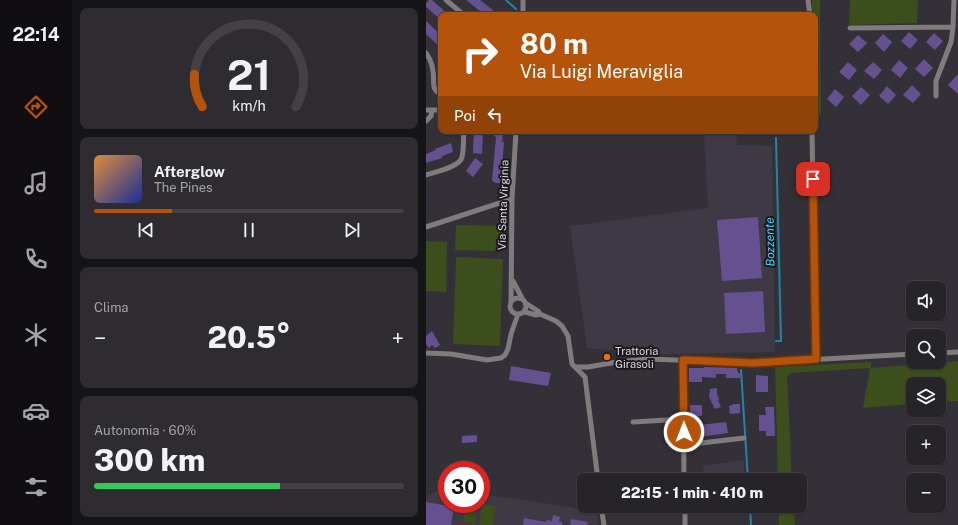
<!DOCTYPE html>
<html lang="it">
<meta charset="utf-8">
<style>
body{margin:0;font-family:"Public Sans",sans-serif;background:#2f2c31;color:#f1f3f6;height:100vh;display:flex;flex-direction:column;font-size:15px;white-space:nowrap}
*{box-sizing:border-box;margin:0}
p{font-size:13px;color:#a4a4a8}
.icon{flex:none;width:22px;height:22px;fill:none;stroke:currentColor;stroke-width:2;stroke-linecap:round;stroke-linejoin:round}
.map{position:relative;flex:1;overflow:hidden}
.drawer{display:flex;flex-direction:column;gap:8px;padding:8px;background:#151417;width:354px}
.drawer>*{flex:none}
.banner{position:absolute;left:12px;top:12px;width:380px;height:122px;border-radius:8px;box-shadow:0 1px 3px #0004,0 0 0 1px #434146;background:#b45309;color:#fff;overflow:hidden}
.buttons{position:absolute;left:480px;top:281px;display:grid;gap:8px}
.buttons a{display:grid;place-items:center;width:40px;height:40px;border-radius:8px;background:#272429;box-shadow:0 1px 3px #0004,0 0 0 1px #434146;font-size:20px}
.speed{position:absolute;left:12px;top:461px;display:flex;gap:8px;font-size:20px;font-weight:700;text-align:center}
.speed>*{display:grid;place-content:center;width:52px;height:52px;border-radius:50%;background:#272429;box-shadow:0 1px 3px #0004,0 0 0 1px #434146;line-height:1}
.speed .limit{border:6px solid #d22;background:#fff;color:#111}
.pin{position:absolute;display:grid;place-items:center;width:34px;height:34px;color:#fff;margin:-17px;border-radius:8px;box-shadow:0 2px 6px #0006}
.me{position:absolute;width:44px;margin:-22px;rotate:359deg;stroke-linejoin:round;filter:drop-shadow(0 0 3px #0008)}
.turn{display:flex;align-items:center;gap:14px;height:84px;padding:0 16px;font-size:18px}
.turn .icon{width:52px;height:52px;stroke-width:2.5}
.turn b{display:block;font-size:28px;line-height:34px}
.then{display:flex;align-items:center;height:38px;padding:0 16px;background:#0003;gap:8px;font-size:15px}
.big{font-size:30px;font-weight:800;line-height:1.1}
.drawer .tile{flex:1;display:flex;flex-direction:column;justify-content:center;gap:6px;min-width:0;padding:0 14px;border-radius:8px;background:#2f2c31}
.drawer .dial{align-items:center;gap:0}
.dial svg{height:104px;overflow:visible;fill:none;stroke:#434146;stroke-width:7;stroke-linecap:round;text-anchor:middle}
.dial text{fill:#f1f3f6;stroke:none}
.song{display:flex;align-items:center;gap:12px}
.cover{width:48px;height:48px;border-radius:6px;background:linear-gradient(135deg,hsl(30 70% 55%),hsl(230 70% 35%))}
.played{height:4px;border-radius:2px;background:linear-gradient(90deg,#b45309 25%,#434146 25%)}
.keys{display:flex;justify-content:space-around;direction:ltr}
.heat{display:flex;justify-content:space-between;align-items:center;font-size:22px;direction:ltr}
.charge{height:6px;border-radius:3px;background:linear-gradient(90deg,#34c759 60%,#434146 0)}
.trip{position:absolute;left:151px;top:473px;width:230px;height:40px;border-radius:8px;background:#272429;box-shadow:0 1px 3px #0004,0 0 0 1px #434146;font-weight:800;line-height:40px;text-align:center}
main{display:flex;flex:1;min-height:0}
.menu{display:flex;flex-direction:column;width:72px;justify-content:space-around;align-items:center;background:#100e10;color:#a4a4a8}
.menu .icon{width:28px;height:28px}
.menu .on{color:#b45309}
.menu b{font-size:18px;color:#f1f3f6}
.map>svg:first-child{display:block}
.built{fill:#3f3845}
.green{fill:#3c4e1b}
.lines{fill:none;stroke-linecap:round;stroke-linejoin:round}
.stream{stroke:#2186a6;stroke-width:2}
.building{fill:#65518f}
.minor{stroke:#807b7c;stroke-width:5}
.route-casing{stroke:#753606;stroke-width:10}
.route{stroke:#b45309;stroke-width:7}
.food-dot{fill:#e8710a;stroke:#1b191c;stroke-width:1.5}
.labels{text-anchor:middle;stroke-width:4;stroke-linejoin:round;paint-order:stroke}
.street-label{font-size:11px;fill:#dedbe0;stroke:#1b191c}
.poi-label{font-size:11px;fill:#dedbe0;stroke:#1b191c;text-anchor:start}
.water-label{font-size:12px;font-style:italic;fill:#4bd1fe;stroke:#1b191c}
</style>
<main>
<nav class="menu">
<b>22:14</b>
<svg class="icon on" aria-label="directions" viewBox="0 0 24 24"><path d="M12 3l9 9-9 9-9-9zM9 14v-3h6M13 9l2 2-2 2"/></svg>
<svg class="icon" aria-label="music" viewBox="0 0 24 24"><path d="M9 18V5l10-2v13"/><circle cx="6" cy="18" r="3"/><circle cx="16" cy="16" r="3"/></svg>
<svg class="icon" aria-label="phone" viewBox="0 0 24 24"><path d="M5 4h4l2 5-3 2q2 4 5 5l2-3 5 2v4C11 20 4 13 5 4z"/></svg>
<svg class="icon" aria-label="climate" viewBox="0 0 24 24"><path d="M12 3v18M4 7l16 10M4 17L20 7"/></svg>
<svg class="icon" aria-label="car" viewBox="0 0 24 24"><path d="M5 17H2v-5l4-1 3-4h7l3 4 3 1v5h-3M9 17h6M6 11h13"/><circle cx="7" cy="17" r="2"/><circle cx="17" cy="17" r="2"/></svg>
<svg class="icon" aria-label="filters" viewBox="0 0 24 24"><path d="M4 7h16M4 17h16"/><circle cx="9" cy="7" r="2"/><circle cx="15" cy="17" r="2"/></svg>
</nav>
<section class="drawer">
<div class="tile dial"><svg viewBox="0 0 100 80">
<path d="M14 69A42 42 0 1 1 86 69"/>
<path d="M14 69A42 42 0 0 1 8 44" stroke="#b45309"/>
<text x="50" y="56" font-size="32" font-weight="700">21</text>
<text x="50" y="72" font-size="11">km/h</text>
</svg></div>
<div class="tile">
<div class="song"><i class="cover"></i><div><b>Afterglow</b><p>The Pines</p></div></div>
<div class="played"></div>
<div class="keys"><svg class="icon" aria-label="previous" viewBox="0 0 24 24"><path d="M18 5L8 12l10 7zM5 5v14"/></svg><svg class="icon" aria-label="pause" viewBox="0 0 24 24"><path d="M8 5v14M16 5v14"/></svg><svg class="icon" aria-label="next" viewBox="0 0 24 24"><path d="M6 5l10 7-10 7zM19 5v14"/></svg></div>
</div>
<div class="tile"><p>Clima</p>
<div class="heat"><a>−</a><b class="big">20.5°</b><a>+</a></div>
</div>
<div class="tile"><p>Autonomia · 60%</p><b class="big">300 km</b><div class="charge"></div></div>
</section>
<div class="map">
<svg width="532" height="525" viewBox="0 0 532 525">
<rect width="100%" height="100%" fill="#343037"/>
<path class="built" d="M278 131H310L311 145 346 146 349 352 206 355 205 352 161 348 144 226 282 208Z
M318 460 319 480H279L277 466Z
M14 489 21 490V504H55V494L170 511 172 525H0V496Z"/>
<path class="green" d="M386 0H394L395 115H390L389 15H387Z
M424 0H492L491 23 423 25Z
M30 225 76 226 75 251 29 250Z
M0 241 21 242 20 292 0 291Z
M30 257 77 259 74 346 27 344Z
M532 361V401L513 402V384H487V404L437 408 444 368 365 373 361 376 366 480H352L349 367 445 362V368Z
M56 504 70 506 67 525H53Z
M40 505 51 507 49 524 37 522Z
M353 506H368L369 525H353Z"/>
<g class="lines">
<path class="stream" d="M80 0 90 9
M350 138 355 341H350
M315 370 322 480
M324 506 325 525"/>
</g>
<path class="building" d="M3 0H6L23 15H15V20L0 7V4Z
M40 0H54L73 15H59Z
M0 21 15 35V48L0 34Z
M483 32 492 40 484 49 475 41Z
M508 33 517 41 509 50 500 42Z
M457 34 466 42 458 52 449 43Z
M432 35 441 43 432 52 423 44Z
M498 59 507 68 498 77 489 69Z
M473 60 482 68 474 78 465 70Z
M422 62 431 70 423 80 413 72Z
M447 62 456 70 448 79 438 71Z
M532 74V94L522 85Z
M486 85 495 94 487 103 477 95Z
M461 86 470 95 462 104 453 96Z
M435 87 444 95 435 105 426 96Z
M409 89 418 97 410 107 401 99Z
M48 131H57L56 154 47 153Z
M69 131H77L76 142H78L75 183H69L66 180 70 137 68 136Z
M25 143 27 152 16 156V158L0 163V154L10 150 9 149Z
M49 158 57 164 47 177 40 171Z
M332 217 336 278 296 281 291 220Z
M337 291 339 332 300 334 298 293Z
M6 331 14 345 9 348 6 345 3 348 0 344V336Z
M85 366 125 373 122 386 83 380Z
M278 367 311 368 312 373H314V378H300V374H290V378L276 377V382H263V368H278Z
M330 375 342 376V392H330Z
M291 388V394L293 399 292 400 295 407 289 409 283 397 284 389Z
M308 404H314V413L304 414 303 406Z
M264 405H276V416H264Z
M339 407H348L349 436H340V431H333V415H340Z
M300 422 302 433 266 438 264 426Z
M51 435V442L36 443V436Z
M0 502 28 507 25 525H0Z
M127 515 134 517 133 522H136V525H97L98 518 120 522 121 520 126 521Z
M145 519 162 522 161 525H144Z"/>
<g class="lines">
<path class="minor" d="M20 0 38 15
M382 0 384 15
M97 15V0
M424 28 527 27
M0 53C4 58 6 64 7 71 9 80 4 90 15 94
M510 96V81L525 42 527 27 528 0
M0 110H15
M0 121 5 116 6 110
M386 131 390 359
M0 175C9 172 34 167 36 157 38 149 37 139 38 131
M0 227 86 199
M87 281 96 298
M84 306a8 8 0 1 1 16 0a8 8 0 1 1-16 0Z
M85 302 86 199 90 131
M101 304 112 311 114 314
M99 312 110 315 114 314 130 321 136 326 142 336 146 364 159 377 172 480
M0 353 25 354 61 360 75 358 79 355 82 349 85 334 92 314
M513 353 532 352
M257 360 258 480
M149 367H162L191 362 223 359 327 363 487 354
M207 422 258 419
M258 445 318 438
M175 506 178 525
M259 506V525"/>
</g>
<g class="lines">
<defs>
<path id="route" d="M258 432 257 360 327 363 390 359 387 179"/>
</defs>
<use href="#route" class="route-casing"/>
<use href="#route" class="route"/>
</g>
<circle class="food-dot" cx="181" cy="357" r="4"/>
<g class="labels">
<g class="street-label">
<text transform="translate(77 205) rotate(-88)" y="4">Via Santa Virginia</text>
</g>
<g class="poi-label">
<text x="189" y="355">Trattoria<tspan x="189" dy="13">Girasoli</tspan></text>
</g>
<g class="water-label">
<text transform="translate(344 242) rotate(-91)" y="4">Bozzente</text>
</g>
</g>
</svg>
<div class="buttons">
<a><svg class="icon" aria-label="sound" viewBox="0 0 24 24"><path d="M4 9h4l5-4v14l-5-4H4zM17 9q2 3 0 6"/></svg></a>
<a><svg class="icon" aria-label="search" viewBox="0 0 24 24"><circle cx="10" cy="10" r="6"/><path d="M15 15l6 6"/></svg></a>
<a><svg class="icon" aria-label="layers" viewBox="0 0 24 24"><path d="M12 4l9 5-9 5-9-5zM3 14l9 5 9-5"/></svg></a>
<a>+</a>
<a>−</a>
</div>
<div class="speed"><div class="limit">30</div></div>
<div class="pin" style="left:387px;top:179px;background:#d93025"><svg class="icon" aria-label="arrive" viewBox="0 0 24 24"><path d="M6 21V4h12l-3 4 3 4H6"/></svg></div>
<svg class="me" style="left:258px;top:432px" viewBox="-20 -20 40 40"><circle r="17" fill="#b45309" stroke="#fff" stroke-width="3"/><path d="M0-11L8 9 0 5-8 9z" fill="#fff"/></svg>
<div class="trip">22:15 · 1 min · 410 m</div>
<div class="banner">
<div class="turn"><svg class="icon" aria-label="right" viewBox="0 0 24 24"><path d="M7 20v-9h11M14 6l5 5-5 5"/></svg><div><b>80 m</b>Via Luigi Meraviglia</div></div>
<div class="then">Poi<svg class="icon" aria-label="left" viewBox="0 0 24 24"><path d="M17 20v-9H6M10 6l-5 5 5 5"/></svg></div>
</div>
</div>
</main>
